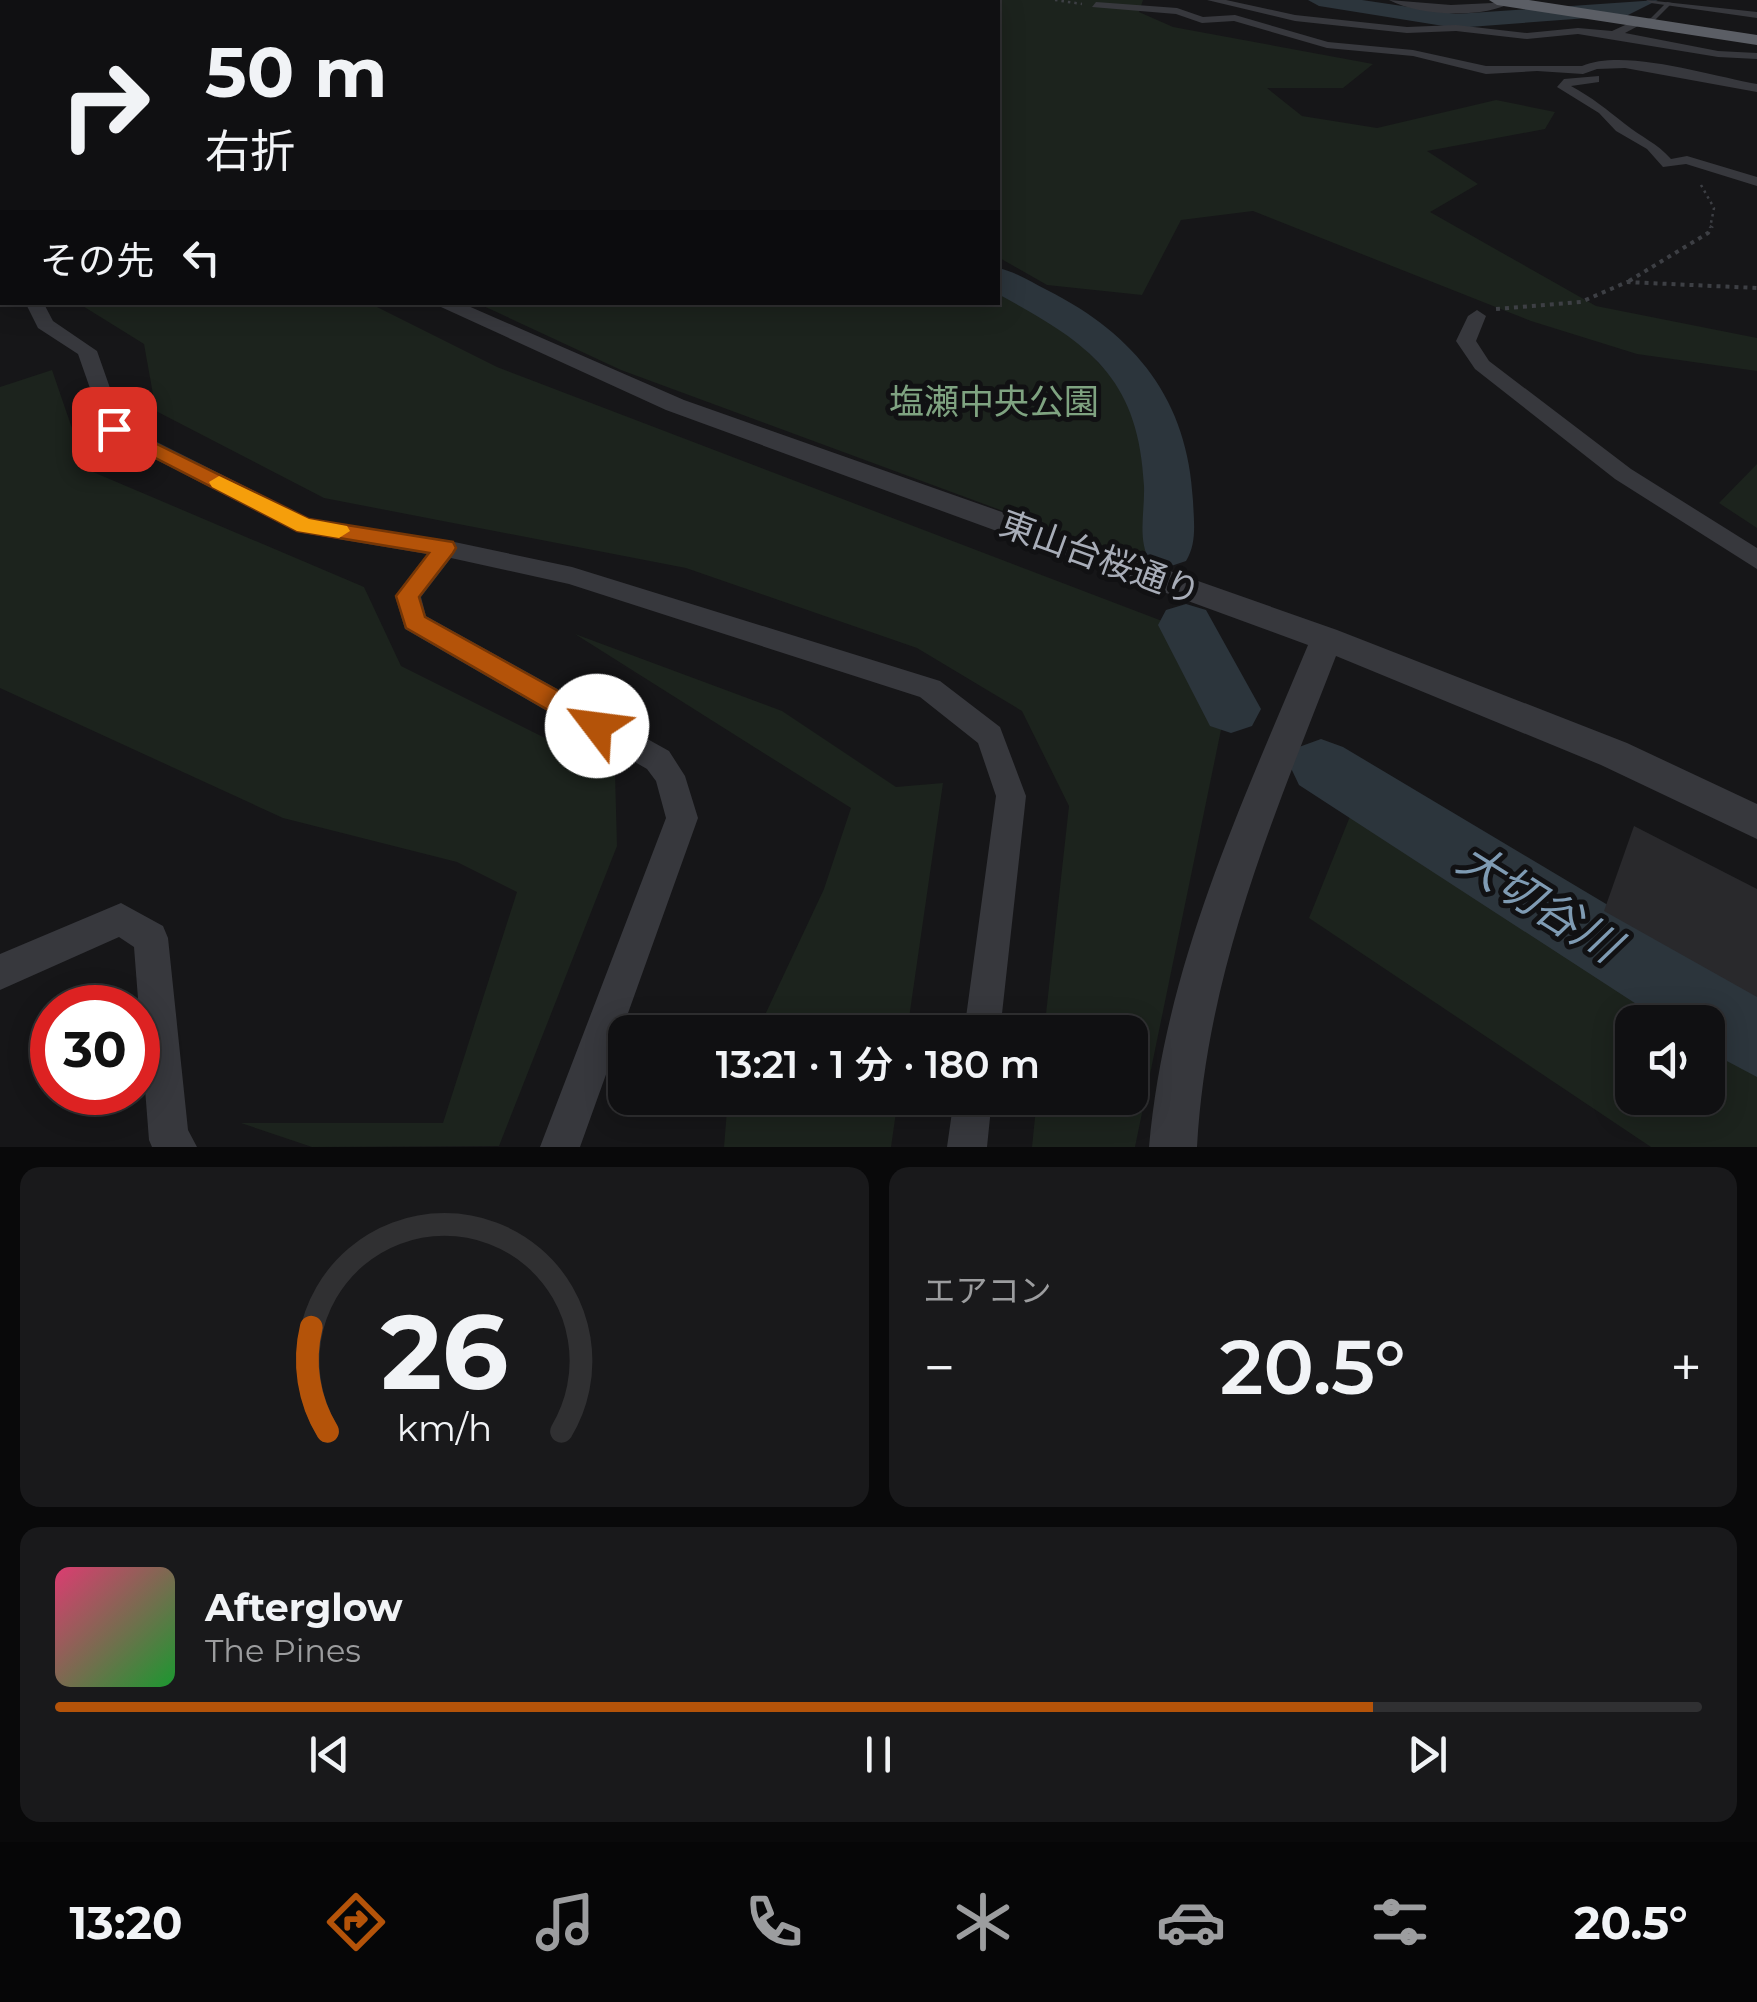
<!DOCTYPE html>
<html lang="ja">
<meta charset="utf-8">
<style>
body{margin:0;font-family:Montserrat,"Noto Sans JP",sans-serif;background:#19191b;color:#f1f3f6;height:100vh;display:flex;flex-direction:column;font-size:38px;white-space:nowrap}
*{box-sizing:border-box;margin:0}
p{font-size:32px;color:#9c9d9f}
.icon{flex:none;width:55px;height:55px;fill:none;stroke:currentColor;stroke-width:2;stroke-linecap:round;stroke-linejoin:round}
.map{position:relative;height:1147px;overflow:hidden}
.side{display:flex;flex-direction:column;gap:20px;padding:20px;background:#09090a;flex:1}
.side>*{flex:none}
.hud{position:absolute;left:0px;top:0px;width:1000px;height:305px;box-shadow:0 5px 25px #0003,0 0 0 2px #303032;background:#101012;color:#f1f3f6;overflow:hidden}
.tools{position:absolute;left:1615px;top:1005px;display:grid;gap:20px}
.tools a{display:grid;place-items:center;width:110px;height:110px;border-radius:20px;background:#101012;box-shadow:0 5px 25px #0003,0 0 0 2px #303032;font-size:50px}
.speed{position:absolute;left:30px;top:985px;display:flex;gap:20px;font-size:50px;font-weight:700;text-align:center}
.speed>*{display:grid;place-content:center;width:130px;height:130px;border-radius:50%;background:#101012;box-shadow:0 5px 25px #0003,0 0 0 2px #303032;line-height:1}
.speed .limit{border:15px solid #d22;background:#fff;color:#111}
.pin{position:absolute;display:grid;place-items:center;width:85px;height:85px;color:#fff;margin:-42px;border-radius:20px;box-shadow:0 5px 15px #0006}
.me{position:absolute;width:110px;margin:-55px;rotate:300deg;stroke-linejoin:round;filter:drop-shadow(0 0 8px #0008)}
.turn{display:flex;align-items:center;gap:35px;height:210px;padding:0 40px;font-size:45px}
.turn .icon{width:130px;height:130px;stroke-width:2.5}
.turn b{display:block;font-size:70px;line-height:85px}
.then{display:flex;align-items:center;height:95px;padding:0 40px;background:#0003;gap:20px;font-size:38px}
.big{font-size:75px;font-weight:600;line-height:1.1}
.side .tile{flex:1;display:flex;flex-direction:column;justify-content:center;gap:15px;min-width:0;padding:0 35px;border-radius:20px;background:#19191b}
.side .dial{align-items:center;gap:0}
.dial svg{height:260px;overflow:visible;fill:none;stroke:#303032;stroke-width:7;stroke-linecap:round;text-anchor:middle}
.dial text{fill:#f1f3f6;stroke:none}
.song{display:flex;align-items:center;gap:30px}
.cover{width:120px;height:120px;border-radius:15px;background:linear-gradient(135deg,hsl(340 70% 55%),hsl(130 70% 35%))}
.played{height:10px;border-radius:5px;background:linear-gradient(90deg,#b45309 80%,#303032 80%)}
.keys{display:flex;justify-content:space-around;direction:ltr}
.heat{display:flex;justify-content:space-between;align-items:center;font-size:55px;direction:ltr}
.side .tiles{flex:1;display:grid;gap:20px;grid-template-columns:1fr 1fr}
.tile:last-child{grid-column:span 2}
.trip{position:absolute;left:608px;top:1015px;width:540px;height:100px;border-radius:20px;background:#101012;box-shadow:0 5px 25px #0003,0 0 0 2px #303032;font-weight:600;line-height:100px;text-align:center}
.dock{display:flex;height:160px;justify-content:space-around;align-items:center;background:#060607;color:#9c9d9f}
.dock .icon{width:70px;height:70px}
.dock .active{color:#b45309}
.dock b{font-size:45px;color:#f1f3f6}
.map>svg:first-child{display:block}
.green{fill:#1c231d}
.lines{fill:none;stroke-linecap:round;stroke-linejoin:round}
.river{fill:#2c353c;fill-rule:evenodd}
.building{fill:#29292c}
.path-far1{stroke:#3d3f44;stroke-width:2.5;stroke-dasharray:2.5 4;stroke-linecap:butt}
.path{stroke:#3d3f44;stroke-width:4;stroke-dasharray:4 5;stroke-linecap:butt}
.service{fill:#37383d;fill-rule:evenodd}
.minor{fill:#37383d;fill-rule:evenodd}
.tertiary{fill:#37383d;fill-rule:evenodd}
.trunk{fill:#5b5e65;fill-rule:evenodd}
.route{fill:#b45309;stroke:#753606;stroke-width:2.5}
.slow{fill:#f59e0b}
.labels{text-anchor:middle;stroke-width:10;stroke-linejoin:round;paint-order:stroke}
.park-label{font-size:35px;fill:#7fa381;stroke:#111113}
.street-label{font-size:35px;fill:#a8adb8;stroke:#111113}
.near-water-label{font-size:45px;font-style:italic;fill:#7f9bb3;stroke:#111113}
</style>
<div class="map">
<svg width="1757" height="1147" viewBox="0 0 1757 1147">
<rect width="100%" height="100%" fill="#161618"/>
<path class="green" d="M544 0H1143L1139 12 1173 27 1373 64 1343 88H1267L1302 116 1377 128 1496 100 1555 112 1545 129 1427 151 1478 184 1430 212 1596 306 1757 338V371L1637 354 1531 321 1253 211 1181 220 1142 295 1047 285 998 257V2H537Z
M998 290 1060 323 1127 392 1157 486 1144 563 621 370 477 303 998 302Z
M78 303H369L497 367 1170 624 1222 725 1135 1147H1032L1037 1098H1130V1032H1044L1069 806 1022 711 917 648 686 568 324 498 156 411 144 344Z
M52 370 86 469 364 587 401 666 615 773 617 846 499 1146 312 1147 241 1123H443L517 892 457 862 283 818 0 688V387Z
M1757 464V528L1719 503Z
M575 634 782 711 896 787 943 783 907 1032H757L824 889 851 808Z
M1351 814 1694 1022H1632V1098H1708V1031L1757 1061V1147H1651L1309 918Z
M728 1098H898L891 1147H724Z"/>
<g class="lines">
<path class="river" d="M1308 0H1362L1456 14 1658 0 1628 15 1456 28 1319 6Z
M998 268C1016 272 1031 282 1047 290 1136 335 1188 400 1193 501 1194 523 1197 543 1186 561L1168 567 1150 561C1137 540 1145 511 1144 486 1139 375 1086 342 998 294Z
M1186 604 1206 610 1261 709 1252 726 1231 733 1210 726 1158 625 1166 610Z
M1321 739 1343 747 1757 994V1077L1708 1051V1022H1664L1299 785 1290 766 1299 747Z"/>
</g>
<path class="building" d="M1634 826 1757 889V997L1604 911Z"/>
<g class="lines">
<path class="path-far1" d="M1055 0 1082 4
M529 2 536 0
M1701 185 1714 208 1710 228"/>
<path class="path" d="M1629 281 1708 233 1712 226
M1496 309 1581 302 1627 282 1757 288"/>
<path class="service" d="M1667 2 1672 3 1655 20 1637 24V22L1651 18Z"/>
<path class="minor" d="M63 0H74L75 2H65Z
M294 0H324L325 2H297Z
M488 0H509L510 2H491Z
M1207 0H1226L1295 15 1407 27 1456 25 1527 33 1578 28 1612 31 1634 21 1638 26 1625 33 1718 51 1757 53V59L1718 57 1578 34 1527 39 1456 31 1407 33 1295 21Z
M1389 0 1451 5 1513 2C1483 19 1419 16 1389 0Z
M1646 0 1757 12V18L1651 3Z
M1096 2 1177 8 1203 17 1235 15 1328 42 1413 50 1486 66H1582C1625 48 1710 76 1757 84V92L1625 68 1597 69 1583 74 1537 71 1486 74 1413 56 1327 48 1234 21 1202 23 1176 14 1092 7Z
M0 31H2V40H0Z
M1599 76V82L1571 86C1593 98 1606 109 1625 124 1641 137 1657 143 1671 159L1687 156 1757 177V186L1686 164 1663 167 1647 149 1616 131 1599 113 1557 87 1564 79Z
M0 237 2 238V251L0 250Z
M25 302H43L53 321 97 351 123 425 310 519 445 540 572 567 940 681 1000 727 1026 796 1000 1032H964L996 796 978 743 920 697 569 584 451 558 421 597 426 616 669 751 685 776 698 818 580 1147H540L666 818 656 781 647 769 405 629 395 596 427 554 297 532 106 434 78 354 38 328Z
M1477 310 1486 316 1476 341 1489 361 1631 469 1757 548V569L1615 479 1475 369 1456 341 1468 316Z
M121 903 163 926 168 938 188 1130 197 1147H152L149 1140 134 947 119 937 0 990V954Z
M954 1098H992L987 1147H947Z"/>
<path class="tertiary" d="M100 0H112V2H100Z
M0 120H2V130H0Z
M430 302H459L684 400 1337 630 1627 743 1757 804V839L1601 765 1336 656C1273 819 1207 970 1197 1147H1149C1165 966 1239 811 1308 645L666 410Z"/>
<path class="trunk" d="M1489 0H1529L1757 35V45L1497 5Z"/>
</g>
<path class="route" d="M114 423 309 519 453 542 456 548 453 553 419 597 425 617 607 718 610 726 607 733 597 736 588 733 406 628 396 596 429 553 297 531 107 433V425Z"/>
<path class="slow" d="M219 476 309 519 347 526 350 531 339 538 297 531 212 487 209 482Z"/>
<g class="labels">
<g class="park-label">
<text x="994" y="414">塩瀬中央公園</text>
</g>
<g class="street-label">
<text transform="translate(1100 558) rotate(20)" y="12">東山台桜通り</text>
</g>
<g class="near-water-label">
<text transform="translate(1539 902) rotate(32)" y="16">大切谷川</text>
</g>
</g>
</svg>
<div class="tools">
<a><svg class="icon" aria-label="sound" viewBox="0 0 24 24"><path d="M4 9h4l5-4v14l-5-4H4zM17 9q2 3 0 6"/></svg></a>
</div>
<div class="speed"><div class="limit">30</div></div>
<div class="pin" style="left:114px;top:429px;background:#d93025"><svg class="icon" aria-label="arrive" viewBox="0 0 24 24"><path d="M6 21V4h12l-3 4 3 4H6"/></svg></div>
<svg class="me" style="left:597px;top:726px" viewBox="-20 -20 40 40"><circle r="19" fill="#fff"/><path d="M0-13L10 11 0 6-10 11z" fill="#b45309"/></svg>
<div class="trip">13:21 · 1 分 · 180 m</div>
<div class="hud">
<div class="turn"><svg class="icon" aria-label="right" viewBox="0 0 24 24"><path d="M7 20v-9h11M14 6l5 5-5 5"/></svg><div><b>50 m</b>右折</div></div>
<div class="then">その先<svg class="icon" aria-label="left" viewBox="0 0 24 24"><path d="M17 20v-9H6M10 6l-5 5 5 5"/></svg></div>
</div>
</div>
<section class="side">
<div class="tiles">
<div class="tile dial"><svg viewBox="0 0 100 80">
<path d="M14 69A42 42 0 1 1 86 69"/>
<path d="M14 69A42 42 0 0 1 9 37" stroke="#b45309"/>
<text x="50" y="56" font-size="32" font-weight="700">26</text>
<text x="50" y="72" font-size="11">km/h</text>
</svg></div>
<div class="tile"><p>エアコン</p>
<div class="heat"><a>−</a><b class="big">20.5°</b><a>+</a></div>
</div>
<div class="tile">
<div class="song"><i class="cover"></i><div><b>Afterglow</b><p>The Pines</p></div></div>
<div class="played"></div>
<div class="keys"><svg class="icon" aria-label="previous" viewBox="0 0 24 24"><path d="M18 5L8 12l10 7zM5 5v14"/></svg><svg class="icon" aria-label="pause" viewBox="0 0 24 24"><path d="M8 5v14M16 5v14"/></svg><svg class="icon" aria-label="next" viewBox="0 0 24 24"><path d="M6 5l10 7-10 7zM19 5v14"/></svg></div>
</div>
</div>
</section>
<nav class="dock">
<b>13:20</b>
<svg class="icon active" aria-label="directions" viewBox="0 0 24 24"><path d="M12 3l9 9-9 9-9-9zM9 14v-3h6M13 9l2 2-2 2"/></svg>
<svg class="icon" aria-label="music" viewBox="0 0 24 24"><path d="M9 18V5l10-2v13"/><circle cx="6" cy="18" r="3"/><circle cx="16" cy="16" r="3"/></svg>
<svg class="icon" aria-label="phone" viewBox="0 0 24 24"><path d="M5 4h4l2 5-3 2q2 4 5 5l2-3 5 2v4C11 20 4 13 5 4z"/></svg>
<svg class="icon" aria-label="climate" viewBox="0 0 24 24"><path d="M12 3v18M4 7l16 10M4 17L20 7"/></svg>
<svg class="icon" aria-label="car" viewBox="0 0 24 24"><path d="M5 17H2v-5l4-1 3-4h7l3 4 3 1v5h-3M9 17h6M6 11h13"/><circle cx="7" cy="17" r="2"/><circle cx="17" cy="17" r="2"/></svg>
<svg class="icon" aria-label="filters" viewBox="0 0 24 24"><path d="M4 7h16M4 17h16"/><circle cx="9" cy="7" r="2"/><circle cx="15" cy="17" r="2"/></svg>
<b>20.5°</b>
</nav>
